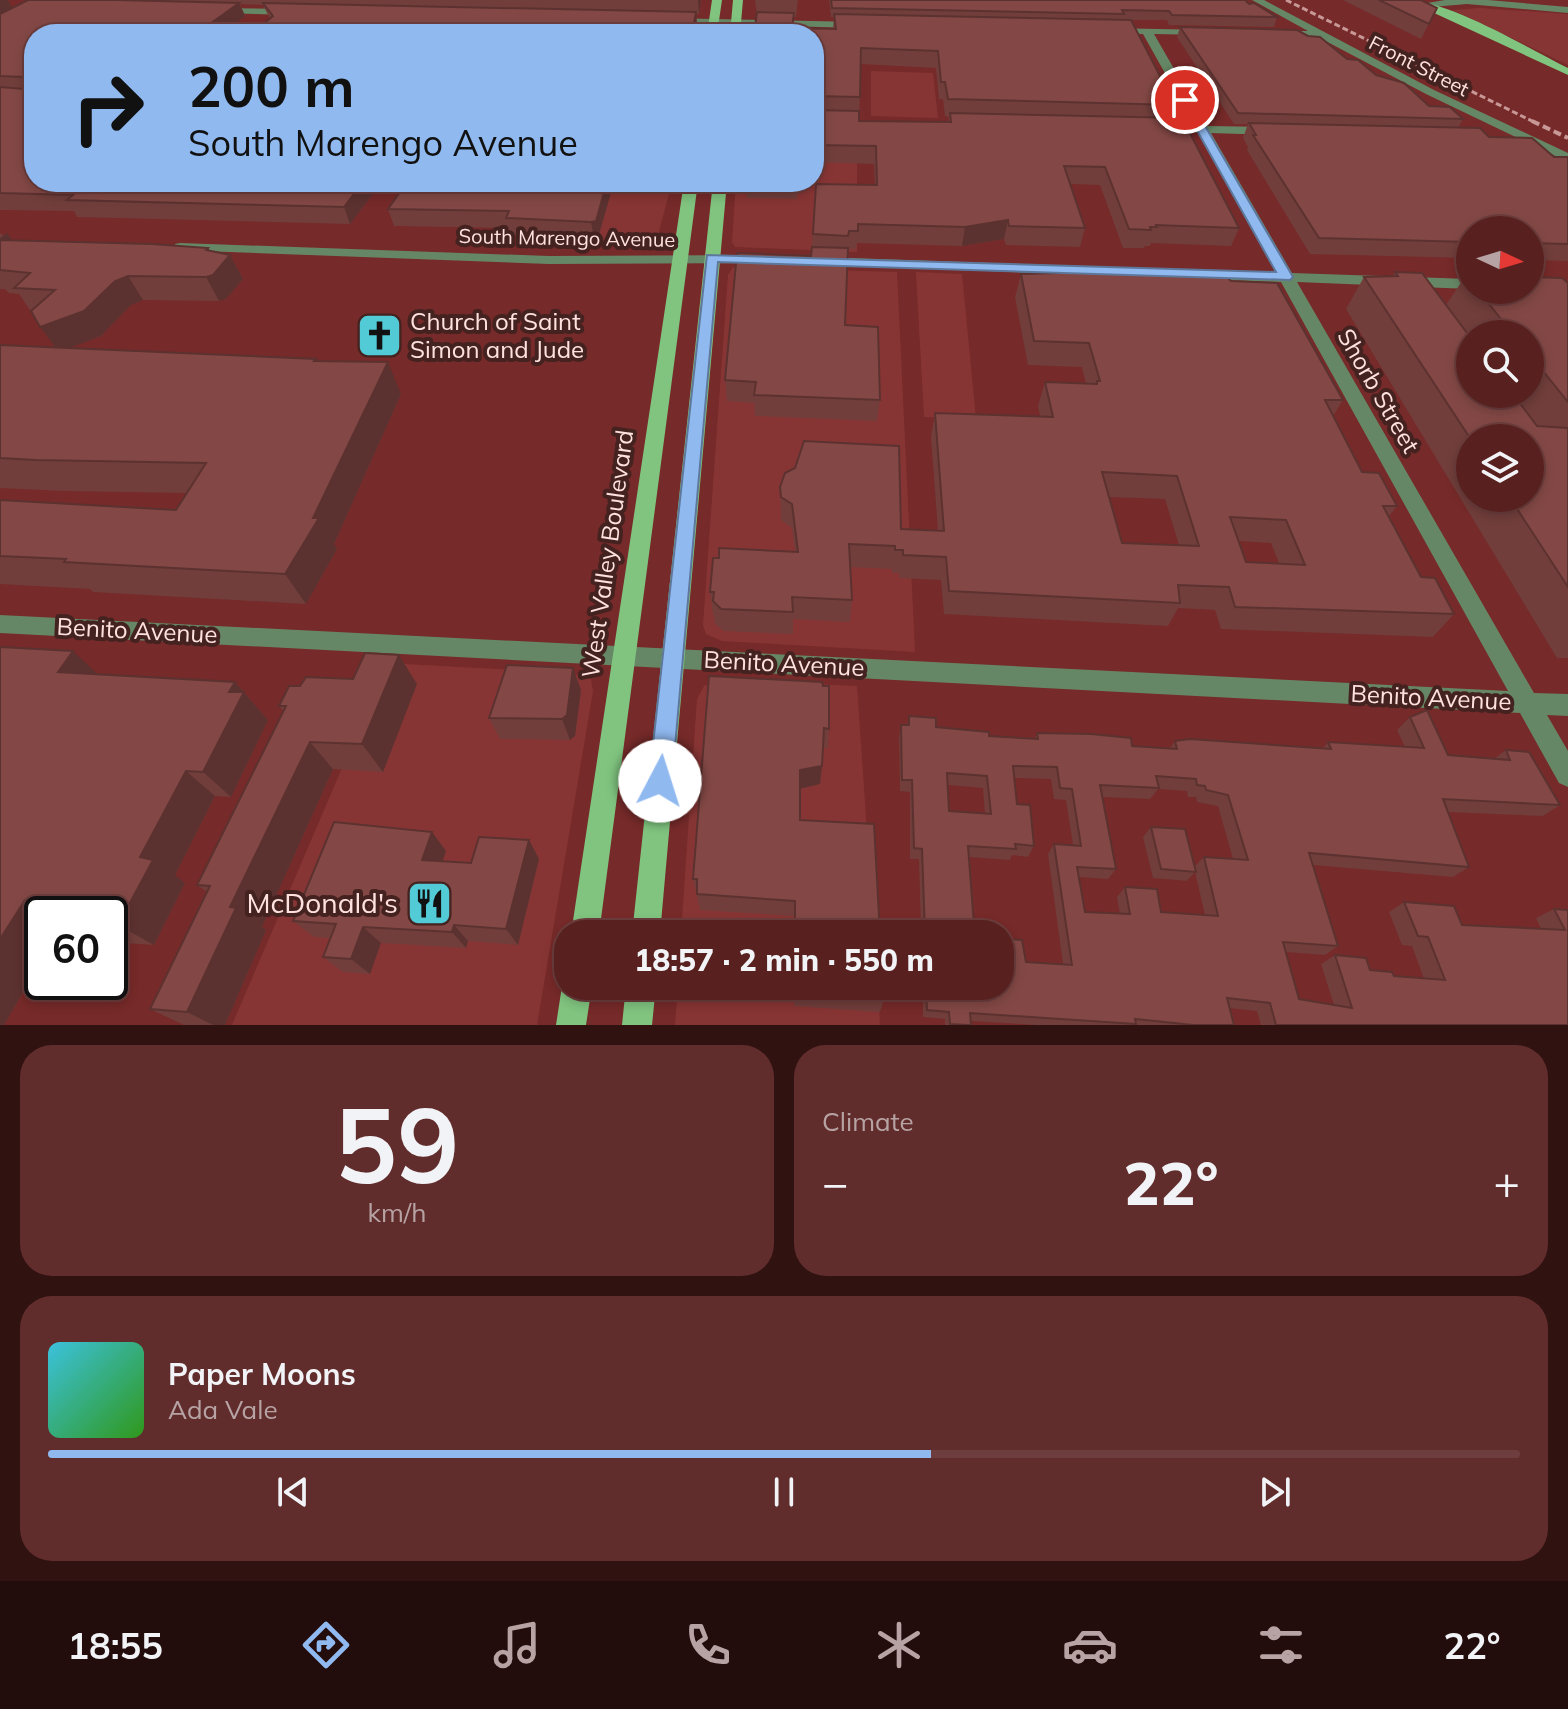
<!DOCTYPE html>
<meta charset="utf-8">
<style>
body{margin:0;font-family:Mulish,sans-serif;background:#612d2c;color:#f1f3f6;height:100vh;display:flex;flex-direction:column;font-size:30px;white-space:nowrap}
*{box-sizing:border-box;margin:0}
p{font-size:26px;color:#b7a3a4}
.icon{flex:none;width:44px;height:44px;fill:none;stroke:currentColor;stroke-width:2;stroke-linecap:round;stroke-linejoin:round}
.map{position:relative;height:1025px;overflow:hidden}
.sheet{display:flex;flex-direction:column;gap:20px;padding:20px;background:#301211;flex:1}
.sheet>*{flex:none}
.top-card{position:absolute;left:24px;top:24px;width:800px;height:168px;border-radius:32px;box-shadow:0 4px 12px #0003,0 0 0 2px #6d3e3d;background:#90b9f0;color:#111;overflow:hidden}
.needle{width:52px;rotate:94deg}
.buttons{position:absolute;left:1456px;top:216px;display:grid;gap:16px}
.buttons a{display:grid;place-items:center;width:88px;height:88px;border-radius:50%;background:#58201f;box-shadow:0 4px 12px #0003,0 0 0 2px #6d3e3d;font-size:40px}
.speed{position:absolute;left:24px;top:896px;display:flex;gap:16px;font-size:40px;font-weight:700;text-align:center}
.speed>*{display:grid;place-content:center;width:104px;height:104px;border-radius:50%;background:#58201f;box-shadow:0 4px 12px #0003,0 0 0 2px #6d3e3d;line-height:1}
.speed .limit{border:4px solid #111;border-radius:12px;background:#fff;color:#111}
.pin{position:absolute;display:grid;place-items:center;width:68px;height:68px;color:#fff;margin:-34px;border:4px solid #fff;border-radius:50%;box-shadow:0 2px 8px #0007}
.me{position:absolute;width:88px;margin:-44px;rotate:5deg;stroke-linejoin:round;filter:drop-shadow(0 0 6px #0008)}
.turn{display:flex;align-items:center;gap:28px;height:168px;padding:0 32px;font-size:36px}
.turn .icon{width:104px;height:104px;stroke-width:2.5}
.turn b{display:block;font-size:56px;line-height:68px}
.big{font-size:60px;font-weight:800;line-height:1.1}
.sheet .card{flex:1;display:flex;flex-direction:column;justify-content:center;gap:12px;min-width:0;padding:0 28px;border-radius:32px;background:#612d2c}
.sheet .dial{align-items:center;gap:0}
.dial b{font-size:104px;line-height:1}
.song{display:flex;align-items:center;gap:24px}
.cover{width:96px;height:96px;border-radius:12px;background:linear-gradient(135deg,hsl(190 70% 55%),hsl(110 70% 35%))}
.played{height:8px;border-radius:4px;background:linear-gradient(90deg,#90b9f0 60%,#6d3e3d 60%)}
.keys{display:flex;justify-content:space-around;direction:ltr}
.heat{display:flex;justify-content:space-between;align-items:center;font-size:44px;direction:ltr}
.sheet .tiles{flex:1;display:grid;gap:20px;grid-template-columns:1fr 1fr}
.card:last-child{grid-column:span 2}
.trip{position:absolute;left:554px;top:920px;width:460px;height:80px;border-radius:32px;background:#58201f;box-shadow:0 4px 12px #0003,0 0 0 2px #6d3e3d;font-weight:800;line-height:80px;text-align:center}
.menu{display:flex;height:128px;justify-content:space-around;align-items:center;background:#230d0c;color:#b7a3a4}
.menu .icon{width:56px;height:56px}
.menu .current{color:#90b9f0}
.menu b{font-size:36px;color:#f1f3f6}
.map>svg:first-child{display:block}
.built{fill:#873534}
.lines{fill:none;stroke-linecap:round;stroke-linejoin:round}
.minor{fill:#668765;fill-rule:evenodd}
.major{fill:#80c47f;fill-rule:evenodd}
.rail-far1{stroke:#c89896;stroke-width:3;stroke-dasharray:6 3;stroke-linecap:butt}
.rail{stroke:#c89896;stroke-width:4;stroke-dasharray:8 4;stroke-linecap:butt}
.wall{fill:#713e3b;fill-rule:evenodd}
.shaded-wall{fill:#5c3230}
.building{fill:#834845;stroke:#5c3230;stroke-width:2;fill-rule:evenodd}
.route{fill:#90b9f0;stroke:#5e789c;stroke-width:2}
.labels{text-anchor:middle;stroke-width:8;stroke-linejoin:round;paint-order:stroke}
.far-street-label{font-size:20px;fill:#ffe2df;stroke:#442220}
.poi-label{font-size:24px;fill:#ffe2df;stroke:#442220;text-anchor:start}
.street-label{font-size:24px;fill:#ffe2df;stroke:#442220}
.near-poi-label{font-size:28px;fill:#ffe2df;stroke:#442220;text-anchor:end}
</style>
<div class="map">
<svg width="1568" height="1025" viewBox="0 0 1568 1025">
<rect width="100%" height="100%" fill="#762a29"/>
<path class="built" d="M1480 8 1568 14V65L1453 10Z
M871 71 933 73 938 118 871 116Z
M814 125 857 127V252L735 247 732 242 736 182H814Z
M578 182H672L657 239 640 245 559 242Z
M733 267 897 272 915 652 722 641 706 634 703 625 728 275Z
M916 272 962 274 976 419 924 417Z
M387 663 570 673 591 679 593 691 537 1025H232Z
M721 680 857 686 874 934H681L697 699 704 686Z
M678 986H878L880 1025H675Z"/>
<g class="lines">
<path class="minor" d="M1252 0H1264L1434 90 1568 153V162L1426 94 1318 37 1273 36V32L1277 31H1308Z
M1445 0H1488L1568 7V13L1467 4 1420 8 1415 5Z
M215 8 294 9 299 12 294 15 218 13Z
M666 18 858 22 863 25 858 28 670 23Z
M1106 28 1210 30V34L1206 35 1154 34 1207 126 1273 127 1279 131 1273 135 1211 133 1292 273 1470 279V289L1297 282 1534 693 1568 694V716L1547 715 1568 751V787L1559 783 1520 713 0 633V615L1508 691 1281 282 823 265 816 261 823 257 1276 273 1198 133 1187 129 1194 125 1143 34 1110 33 1106 32Z
M180 243 549 256 763 255 770 259 763 263 549 264 175 250V244Z"/>
<path class="major" d="M712 0H722L717 34H707Z
M733 0H743L740 34H730Z
M1406 0C1449 0 1527 48 1568 68V75Z
M684 182H698L599 934H571Z
M713 182H727L660 934H632Z
M568 975V986H592L586 1025H556L562 986Z
M626 986H656L652 1025H622Z"/>
<path class="rail-far1" d="M1286 0 1536 123"/>
<path class="rail" d="M1532 121 1568 138"/>
</g>
<path class="wall" d="M0 0H8L12 8 28 0H701L699 14H696L697 26 695 34H251L270 19 263 5 240 4 245 16 222 34H34V182H382L350 224 77 217 74 211 0 210Z
M755 0H798L796 17H794V28L833 29 834 17H831L829 0H1245L1249 4 1254 3 1277 17 1274 27 1169 25 1167 20H1122H1131L1175 105 1171 118H1182L1239 228 1231 246 1151 243 1150 246H1145L1144 248H1123L1100 185 1071 184 1085 228 1080 247 1006 245 1004 239 962 246 857 243 856 249H848L845 325 878 327 880 400 877 421 755 416 754 403 727 401 725 380 737 253 811 256 816 184 875 185 874 164 814 162V34H754L757 16ZM861 64 936 68 939 99H943L945 116 949 117 948 122 859 121Z
M1343 0H1421L1437 8 1421 39Z
M1180 27 1308 36 1429 106 1463 119 1458 128 1554 157H1568V261L1530 260V230H1470V258L1310 254 1247 150 1248 147 1243 138 1248 124H1234L1177 37Z
M407 182H665L664 188 612 189 598 238 594 239 510 235 508 228 394 226 388 209Z
M746 182H798L797 199 747 198Z
M0 233 12 241 208 248 209 251 230 255 243 279 226 299 219 301 143 300 131 305 101 336 69 348 316 359 317 361 401 394 334 544 337 549 306 604 93 592 90 589 0 584V500L176 510 187 493 64 491 0 488V345L55 347 19 294 9 293 5 289H0Z
M1057 270 1343 400 1333 416 1362 472 1397 506 1389 516 1421 577 1454 614 1433 637 1221 629 1215 610 1178 608 1168 626 944 614 941 580 899 578V573H892V569L850 567 852 600 850 622 793 619V634L724 631 715 624 714 615H713L710 592 795 551 792 528 781 520 780 487 901 529 938 531 931 436 935 413 1040 416 1038 406 1045 382 1086 384 1082 367 1028 365 1015 297 1021 274 1057 273ZM1109 497 1165 499 1179 545 1122 543ZM1239 541 1271 543 1279 563 1246 562Z
M1395 272 1446 305 1466 275H1470V290H1530L1568 283V658H1557L1346 309 1364 277 1393 276ZM1470 334H1530V394H1470ZM1470 438 1530 498H1470Z
M0 647 98 674 235 682 268 720 231 797 215 796 175 875 185 883 154 945 110 942V914H42V959L4 1025H0Z
M573 668 581 690 575 736 570 740 500 739 489 718Z
M709 676 829 729 828 748H823L820 784 800 789 794 916 700 910 693 879Z
M353 679 417 684 383 772 333 769 262 927 266 930 225 1025H184L150 1009 207 892 197 885 283 711 279 706 300 686Z
M909 716 936 727 989 736 1035 738 1037 733 1132 746 1170 748 1175 741 1323 748 1328 742 1405 747 1397 730 1410 717 1448 755 1495 758 1506 750 1560 805 1543 816 1448 812 1469 867 1453 877 1313 865 1338 946 1325 955 1286 952 1299 999 1334 1005 1321 964 1335 955 1370 970 1394 976 1424 979 1412 946 1402 945 1389 912 1404 902 1462 925 1541 929 1536 918 1554 909 1568 910V1025H1261L1257 1011 1229 1008 1234 1025H1037L971 1021V1025H945V1019L923 1017V986H1000L1026 962 1063 964 1048 854 1054 844 1073 845 1066 800 1054 799 1051 779 1014 778 1017 804 1034 846 1028 857 1012 855 1010 860 969 857 974 925 985 934H921L919 859H910V792L900 791 899 737 901 725H907ZM948 785 983 788 985 814 949 811ZM1158 789 1187 791 1188 797H1196L1197 802 1218 806 1233 859 1204 857 1194 867 1151 827 1143 837 1153 878 1187 881 1195 872 1205 915 1161 912 1125 887 1117 897 1120 914 1085 912 1079 877 1108 879 1116 869 1102 797 1150 799Z
M432 832 446 851 442 861 471 863 529 840 539 859 518 945 468 941 466 948 381 943 370 974 343 972 323 957 330 938 314 937 293 921Z
M794 986 884 999 880 1012 794 1006Z"/>
<path class="shaded-wall" d="M1 0H8L14 11 0 20V1Z
M698 0H701L699 14 698 1Z
M239 3 245 16 222 34H196Z
M696 12 697 26 695 34H692Z
M363 182H382L350 224 344 207Z
M607 182H611L612 189 598 238 594 239 591 222Z
M1008 220 1004 239 962 246 965 227Z
M7 233 24 256 0 245V238Z
M208 248 219 268 230 255 243 279 226 299 219 301 206 277V250Z
M128 276 143 300 131 305 101 336 59 352 40 327 115 281Z
M388 362 401 394 334 544 337 549 306 604 285 574Z
M73 651 103 679 58 672Z
M399 655 417 684 383 772 362 744Z
M573 668 581 690 575 736 570 740 562 719Z
M235 682 268 720 231 797 203 772 229 692Z
M310 742 333 769 262 927 266 930 225 1025H213L187 1012 230 907Z
M822 766 820 784 799 789 800 770Z
M186 771 215 796 175 875 185 883 154 945 118 925 140 857Z
M432 832 446 851 437 878 422 860Z
M529 840 539 859 518 945 506 929Z
M25 900 51 914H42V959L4 1025H0V939Z
M454 925 468 941 466 948 452 932Z
M363 927 381 943 370 974 351 959Z"/>
<path class="building" d="M28 0H116L239 3 196 34H34V182H363L344 207 67 200 73 195 0 193V87L24 89 28 80 25 77 0 76V14Z
M831 0H1245L1249 4 1254 3 1277 17 1172 15 1169 11 1122 10 1124 14 832 8Z
M1379 0H1421L1437 8 1429 24Z
M263 3 696 12 692 34H251L273 16Z
M757 12 794 13 792 28 836 29 834 14 1131 20 1175 105 948 99 945 82H941L938 51 861 48 860 97 814 96V98V34H754Z
M1180 27 1297 30 1308 36 1320 37 1347 59 1358 60 1376 75 1404 83 1429 106 1450 107 1463 119 1238 113Z
M814 110 859 111V121L951 122 950 113 1182 118 1239 228 1156 225 1157 227H1150L1151 230 1129 229 1105 167 1064 166 1085 228 1009 226 1008 220 965 227 858 224V231H849L848 236 813 234 816 184 877 185 876 146 814 145Z
M1249 123 1480 128 1489 137 1532 138 1554 157H1568V244L1530 243V230H1470V242L1319 238 1253 135H1256Z
M407 182H607L596 221 591 222 506 218 509 211 388 209Z
M0 240 152 244 208 248 206 250 230 255 213 275 206 277 128 276 115 281 84 311 40 327 31 311 55 290 14 288 30 273 0 270Z
M812 247 848 248 845 325 878 327 880 400 754 395 756 382 725 380 737 253 811 256Z
M1057 270 1190 275 1227 277 1231 281 1277 283 1343 400H1325L1362 472 1379 473 1397 506H1383L1421 577 1435 578 1454 614 1235 607 1229 587 1178 585 1180 603 949 591 946 557 903 555V550H895V546L849 544 852 600 792 597 793 612 721 609 713 601 714 592H710L713 558H719V548L798 552 792 504 781 497 780 487 785 473 795 468 804 441 899 446 901 529 944 531 935 413 1053 417 1045 382 1097 384V381H1100L1089 343 1034 341 1021 274 1058 273ZM1102 472 1177 476 1199 546 1122 543ZM1230 517 1286 520 1305 565 1246 562Z
M1395 272 1422 273 1470 337V394H1513L1537 426 1568 428V587L1510 498H1530V438H1470L1364 277 1398 276Z
M1530 277 1562 278 1568 283V402L1530 355V334H1513L1478 290H1530Z
M0 345 316 359 314 361 388 362 313 518H319L285 574 64 562 66 559 0 556V500L176 510 206 463 36 460 0 458Z
M0 647 73 651 58 672 235 682 229 692H244L203 772 186 771 140 857 153 860 118 925 110 924V914H75L81 904 25 900 0 939Z
M365 653 399 655 362 744 310 742 230 907 236 908 187 1012 150 1009 210 886 197 885 286 706H279L289 686H300L306 677 353 679Z
M507 665 573 668 567 715 562 719 489 718Z
M709 676 822 682 823 686H829V729L824 728 822 766 800 770V820L874 824 880 934H795V901L697 894V879H693Z
M1427 710 1448 755 1510 760 1506 750 1529 752 1560 805 1443 799 1469 867 1309 853 1338 946 1283 942 1299 999 1352 1008 1335 955 1366 958 1370 970 1392 972 1394 976 1445 980 1428 937 1418 936 1404 902 1454 906 1462 925 1565 930 1554 909 1568 910V1025H1276L1270 1003 1227 998 1234 1025H1193L1135 1019 1136 1024 970 1013 971 1025H967L950 1024 949 1012 927 1010 926 986H1000V938L1022 940 1026 962 1072 965 1054 844 1081 846 1072 789 1060 788 1057 767 1013 766 1017 804 1030 805 1034 846 1015 844 1016 849 968 846 974 925 984 926 985 934H925L922 849 914 848 912 780H902L901 725H909V716L936 718V727L989 732V736L1038 739 1037 733 1091 734 1131 738 1132 746 1177 749 1175 741 1190 739 1331 749 1328 742 1424 748 1410 717ZM947 773 987 776 991 814 949 811ZM1156 776 1196 779 1197 785 1205 786 1206 790 1228 795 1248 860 1204 857 1218 916 1161 912 1157 889 1125 887 1130 914 1085 912 1077 867 1116 869 1100 785 1159 788Z
M334 822 432 832 422 860 471 863 479 837 529 840 506 929 454 925 452 932 363 927 351 959 323 957 336 924 293 921Z
M1151 827 1185 829 1196 872 1161 869Z
M795 986H883L884 999 795 994Z"/>
<path class="route" d="M1181 98 1190 100 1293 277 1290 280 718 262 672 781 669 789 660 792 652 789 649 781 707 255 1276 272 1180 100Z"/>
<defs>
<symbol id="church-square" viewBox="-11 -11 22 22"><rect x="-9" y="-9" width="18" height="18" rx="4" fill="#52cbd7" stroke="#442220"/><path d="M-1.2-6h2.4v3.5h3.3v2.4h-3.3V6h-2.4V-.1h-3.3v-2.4h3.3Z" fill="#111"/></symbol>
<symbol id="restaurant-square" viewBox="-11 -11 22 22"><rect x="-9" y="-9" width="18" height="18" rx="4" fill="#52cbd7" stroke="#442220"/><path d="M-5-6h1v4h1v-4h1v4h1v-4h1v5L-1.5 .5V6h-2V.5L-5-1ZM5-6V6H3V1.5H1.5Q1.5-4 5-6Z" fill="#111"/></symbol>
</defs>
<g fill-rule="evenodd">
<use href="#church-square" x="354" y="310" width="51" height="51"/>
<use href="#restaurant-square" x="404" y="878" width="51" height="51"/>
</g>
<g class="labels">
<g class="far-street-label">
<text transform="translate(1419 66) rotate(27)" y="7">Front Street</text>
<text transform="translate(567 238) rotate(1)" y="7">South Marengo Avenue</text>
</g>
<g class="poi-label">
<text x="410" y="330">Church of Saint<tspan x="410" dy="28">Simon and Jude</tspan></text>
</g>
<g class="street-label">
<text transform="translate(1378 391) rotate(60)" y="8">Shorb Street</text>
<text transform="translate(608 554) rotate(-82)" y="8">West Valley Boulevard</text>
<text transform="translate(137 631) rotate(3)" y="8">Benito Avenue</text>
<text transform="translate(784 664) rotate(3)" y="8">Benito Avenue</text>
<text transform="translate(1431 698) rotate(3)" y="8">Benito Avenue</text>
</g>
<g class="near-poi-label">
<text x="398" y="913">McDonald's</text>
</g>
</g>
</svg>
<div class="buttons">
<a><svg class="needle" viewBox="-14 -14 28 28"><path d="M0-13l5 13h-10z" fill="#e53935"/><path d="M0 13l5-13h-10z" fill="#b7a3a4"/></svg></a>
<a><svg class="icon" aria-label="search" viewBox="0 0 24 24"><circle cx="10" cy="10" r="6"/><path d="M15 15l6 6"/></svg></a>
<a><svg class="icon" aria-label="layers" viewBox="0 0 24 24"><path d="M12 4l9 5-9 5-9-5zM3 14l9 5 9-5"/></svg></a>
</div>
<div class="speed"><div class="limit">60</div></div>
<div class="pin" style="left:1185px;top:100px;background:#d93025"><svg class="icon" aria-label="arrive" viewBox="0 0 24 24"><path d="M6 21V4h12l-3 4 3 4H6"/></svg></div>
<svg class="me" style="left:660px;top:781px" viewBox="-20 -20 40 40"><circle r="19" fill="#fff"/><path d="M0-13L10 11 0 6-10 11z" fill="#90b9f0"/></svg>
<div class="trip">18:57 · 2 min · 550 m</div>
<div class="top-card">
<div class="turn"><svg class="icon" aria-label="right" viewBox="0 0 24 24"><path d="M7 20v-9h11M14 6l5 5-5 5"/></svg><div><b>200 m</b>South Marengo Avenue</div></div>
</div>
</div>
<section class="sheet">
<div class="tiles">
<div class="card dial"><b>59</b><p>km/h</p></div>
<div class="card"><p>Climate</p>
<div class="heat"><a>−</a><b class="big">22°</b><a>+</a></div>
</div>
<div class="card">
<div class="song"><i class="cover"></i><div><b>Paper Moons</b><p>Ada Vale</p></div></div>
<div class="played"></div>
<div class="keys"><svg class="icon" aria-label="previous" viewBox="0 0 24 24"><path d="M18 5L8 12l10 7zM5 5v14"/></svg><svg class="icon" aria-label="pause" viewBox="0 0 24 24"><path d="M8 5v14M16 5v14"/></svg><svg class="icon" aria-label="next" viewBox="0 0 24 24"><path d="M6 5l10 7-10 7zM19 5v14"/></svg></div>
</div>
</div>
</section>
<nav class="menu">
<b>18:55</b>
<svg class="icon current" aria-label="directions" viewBox="0 0 24 24"><path d="M12 3l9 9-9 9-9-9zM9 14v-3h6M13 9l2 2-2 2"/></svg>
<svg class="icon" aria-label="music" viewBox="0 0 24 24"><path d="M9 18V5l10-2v13"/><circle cx="6" cy="18" r="3"/><circle cx="16" cy="16" r="3"/></svg>
<svg class="icon" aria-label="phone" viewBox="0 0 24 24"><path d="M5 4h4l2 5-3 2q2 4 5 5l2-3 5 2v4C11 20 4 13 5 4z"/></svg>
<svg class="icon" aria-label="climate" viewBox="0 0 24 24"><path d="M12 3v18M4 7l16 10M4 17L20 7"/></svg>
<svg class="icon" aria-label="car" viewBox="0 0 24 24"><path d="M5 17H2v-5l4-1 3-4h7l3 4 3 1v5h-3M9 17h6M6 11h13"/><circle cx="7" cy="17" r="2"/><circle cx="17" cy="17" r="2"/></svg>
<svg class="icon" aria-label="filters" viewBox="0 0 24 24"><path d="M4 7h16M4 17h16"/><circle cx="9" cy="7" r="2"/><circle cx="15" cy="17" r="2"/></svg>
<b>22°</b>
</nav>
